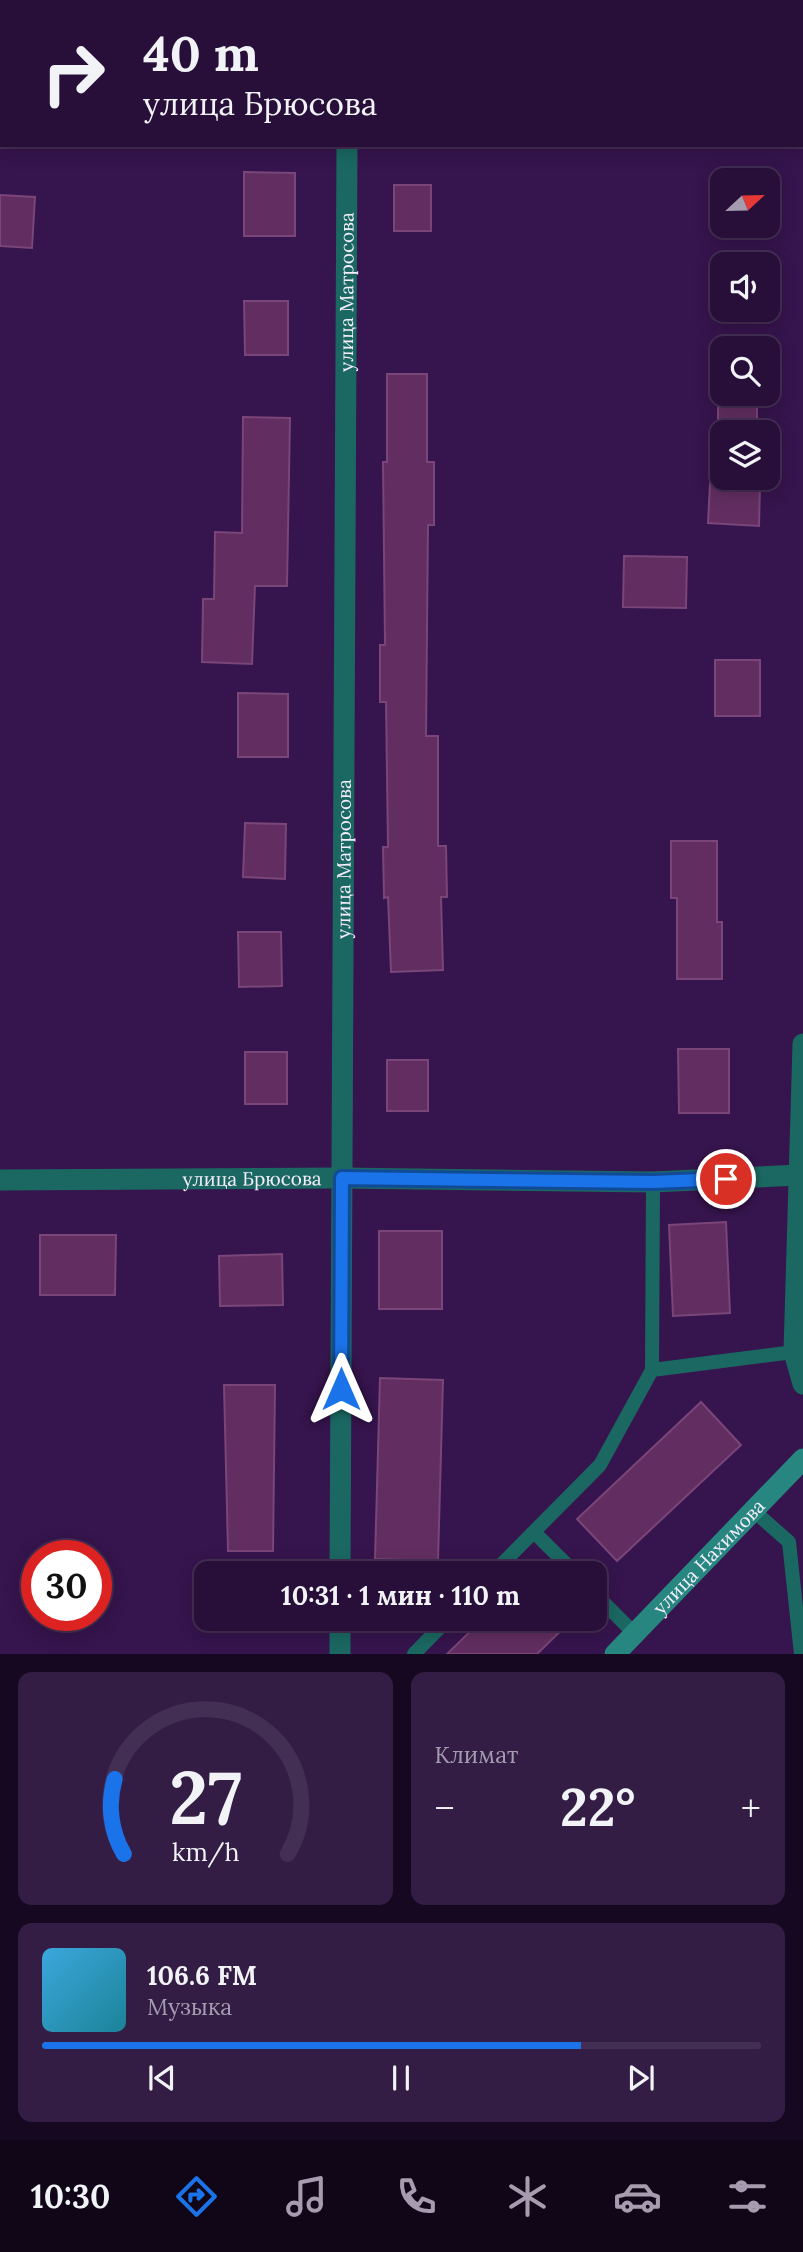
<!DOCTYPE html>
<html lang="ru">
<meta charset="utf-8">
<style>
body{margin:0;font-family:Lora,serif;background:#341d45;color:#f1f3f6;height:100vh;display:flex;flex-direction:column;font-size:26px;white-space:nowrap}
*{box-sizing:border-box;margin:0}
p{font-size:23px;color:#a59caf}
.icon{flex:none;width:38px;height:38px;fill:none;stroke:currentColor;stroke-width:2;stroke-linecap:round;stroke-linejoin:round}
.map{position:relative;height:1654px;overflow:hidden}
.panel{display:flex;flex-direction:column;gap:18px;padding:18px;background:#160820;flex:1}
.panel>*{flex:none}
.top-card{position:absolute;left:0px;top:0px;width:803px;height:147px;box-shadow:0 4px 18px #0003,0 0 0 2px #442f54;background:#280f3a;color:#f1f3f6;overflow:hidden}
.needle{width:46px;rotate:68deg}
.controls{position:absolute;left:710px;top:168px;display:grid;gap:14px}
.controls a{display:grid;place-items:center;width:70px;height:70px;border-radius:14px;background:#280f3a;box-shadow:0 4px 18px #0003,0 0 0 2px #442f54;font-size:35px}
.speed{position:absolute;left:21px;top:1540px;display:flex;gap:14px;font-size:35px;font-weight:700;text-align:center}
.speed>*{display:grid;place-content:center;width:91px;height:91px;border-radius:50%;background:#280f3a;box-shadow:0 4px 18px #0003,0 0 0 2px #442f54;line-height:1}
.speed .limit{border:10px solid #d22;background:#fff;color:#111}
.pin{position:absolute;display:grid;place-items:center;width:60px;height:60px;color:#fff;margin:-30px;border:4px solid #fff;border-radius:50%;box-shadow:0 2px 7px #0007}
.me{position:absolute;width:77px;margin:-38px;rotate:0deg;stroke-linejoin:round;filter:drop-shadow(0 0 5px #0008)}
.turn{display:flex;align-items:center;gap:24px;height:147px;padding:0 28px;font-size:32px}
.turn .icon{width:91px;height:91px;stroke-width:2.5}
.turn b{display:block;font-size:49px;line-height:60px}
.big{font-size:52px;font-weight:800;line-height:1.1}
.panel .widget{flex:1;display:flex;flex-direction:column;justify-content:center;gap:10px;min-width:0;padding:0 24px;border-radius:14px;background:#341d45}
.panel .dial{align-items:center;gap:0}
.dial svg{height:182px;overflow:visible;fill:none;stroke:#442f54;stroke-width:7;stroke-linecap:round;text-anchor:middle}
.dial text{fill:#f1f3f6;stroke:none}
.song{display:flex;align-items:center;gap:21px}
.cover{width:84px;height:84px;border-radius:10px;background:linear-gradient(135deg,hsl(200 70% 55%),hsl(190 70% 35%))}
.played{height:7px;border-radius:4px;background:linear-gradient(90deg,#1a73e8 75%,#442f54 75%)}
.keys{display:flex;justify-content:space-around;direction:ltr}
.heat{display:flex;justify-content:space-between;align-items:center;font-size:38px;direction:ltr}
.panel .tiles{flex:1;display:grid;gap:18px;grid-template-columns:1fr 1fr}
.widget:last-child{grid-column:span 2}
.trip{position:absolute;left:194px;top:1561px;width:413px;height:70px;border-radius:14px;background:#280f3a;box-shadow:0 4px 18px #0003,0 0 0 2px #442f54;font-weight:800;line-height:70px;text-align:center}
.dock{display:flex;height:112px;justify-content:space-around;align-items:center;background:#100617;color:#a59caf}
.dock .icon{width:49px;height:49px}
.dock .current{color:#1a73e8}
.dock b{font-size:32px;color:#f1f3f6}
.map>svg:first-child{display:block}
.building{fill:#622e61;stroke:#7a4578;stroke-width:2}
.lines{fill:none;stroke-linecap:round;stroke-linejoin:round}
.lane{stroke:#1b6862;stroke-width:14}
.street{stroke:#1b6862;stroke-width:21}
.secondary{stroke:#278780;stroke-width:21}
.route-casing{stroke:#114b97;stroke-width:18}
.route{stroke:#1a73e8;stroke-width:12}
.labels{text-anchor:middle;stroke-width:7;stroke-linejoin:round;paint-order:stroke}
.street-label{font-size:19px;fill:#f5eefc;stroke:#2c0842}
</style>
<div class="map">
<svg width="803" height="1654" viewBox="0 0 803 1654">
<rect width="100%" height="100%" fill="#36144d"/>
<path class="building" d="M244 172 295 173V236H244Z
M768 181 778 182 776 227 738 226H768Z
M394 185H431V231H394Z
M0 195 35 197 32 248 0 246Z
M244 301H288V355H245Z
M387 374H427V462H434V525H428L426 736H438V846H446L447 897H441L443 970 391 972 388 897 384 898 383 847H388L386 702H380V645H385L383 462H387Z
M718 394H757V432H718Z
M243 417 290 418 287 586H255L252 664 202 662 203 599H214L215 532 242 533Z
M710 483 760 485 759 526 708 523Z
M624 556 687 557 686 608 623 607Z
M715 660H760V716H715Z
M238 693 288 694V757H238Z
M245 823 286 824 285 879 243 877Z
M671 841H717V922H722V979H677V898H671Z
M238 932H281L282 986 239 987Z
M678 1049H729V1113H679Z
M245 1052H287V1104H245Z
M387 1060H428V1111H387Z
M726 1222 730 1313 673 1316 669 1225Z
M379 1231H442V1309H379Z
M40 1235H116L115 1295H40Z
M282 1254 283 1305 220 1306 219 1256Z
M380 1378 443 1380 438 1561 375 1559Z
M224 1385H275L273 1551H228Z
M701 1402 741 1445 617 1561 577 1519Z
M483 1619H573L537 1654H447Z"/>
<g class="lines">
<path class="lane" d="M652 1370 794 1352
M754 1511 789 1542 801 1654
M534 1532 575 1573
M493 1573 600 1465 652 1370 653 1182
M595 1594 635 1634
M414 1654 448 1619"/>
<g class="street">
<path d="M342 0 346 2"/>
<path d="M162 2 174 0"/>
<path d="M0 25H2"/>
<path d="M802 36 803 37"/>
<path d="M803 1044 794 1352 803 1384"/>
<path id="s1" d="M0 1180 342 1178 653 1182 799 1175"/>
<path id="s2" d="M340 1573 347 145"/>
<path d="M340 1654V1619"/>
</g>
<path class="secondary" id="s3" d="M615 1654 803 1459"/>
</g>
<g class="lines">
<defs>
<path id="route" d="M341 1389 342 1178 653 1182 726 1179"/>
</defs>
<use href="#route" class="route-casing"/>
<use href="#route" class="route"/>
</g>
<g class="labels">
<g class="street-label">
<text dy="7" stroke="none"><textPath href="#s2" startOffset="1281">улица Матросова</textPath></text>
<text dy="7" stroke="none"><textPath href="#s2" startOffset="714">улица Матросова</textPath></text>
<text dy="7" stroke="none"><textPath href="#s1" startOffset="252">улица Брюсова</textPath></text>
<text dy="7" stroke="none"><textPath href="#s3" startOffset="135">улица Нахимова</textPath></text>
</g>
</g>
</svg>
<div class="controls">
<a><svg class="needle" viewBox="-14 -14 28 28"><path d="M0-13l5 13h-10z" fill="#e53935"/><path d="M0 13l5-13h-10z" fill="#a59caf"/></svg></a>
<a><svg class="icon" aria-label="sound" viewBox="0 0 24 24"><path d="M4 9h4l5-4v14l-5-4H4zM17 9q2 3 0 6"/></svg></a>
<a><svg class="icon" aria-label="search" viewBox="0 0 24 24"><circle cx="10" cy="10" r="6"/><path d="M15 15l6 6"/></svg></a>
<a><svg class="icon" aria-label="layers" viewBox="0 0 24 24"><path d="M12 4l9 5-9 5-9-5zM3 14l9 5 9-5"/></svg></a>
</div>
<div class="speed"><div class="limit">30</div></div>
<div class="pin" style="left:726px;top:1179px;background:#d93025"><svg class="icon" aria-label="arrive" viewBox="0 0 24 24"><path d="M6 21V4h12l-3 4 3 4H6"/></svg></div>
<svg class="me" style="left:341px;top:1389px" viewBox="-20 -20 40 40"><path d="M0-17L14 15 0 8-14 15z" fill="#1a73e8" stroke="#fff" stroke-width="4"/></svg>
<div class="trip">10:31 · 1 мин · 110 m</div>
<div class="top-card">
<div class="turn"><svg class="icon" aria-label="right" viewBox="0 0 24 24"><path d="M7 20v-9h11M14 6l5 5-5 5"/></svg><div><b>40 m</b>улица Брюсова</div></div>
</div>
</div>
<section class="panel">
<div class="tiles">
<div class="widget dial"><svg viewBox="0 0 100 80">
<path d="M14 69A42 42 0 1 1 86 69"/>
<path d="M14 69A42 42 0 0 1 10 36" stroke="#1a73e8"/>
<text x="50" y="56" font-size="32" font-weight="700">27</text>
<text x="50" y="72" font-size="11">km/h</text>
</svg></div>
<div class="widget"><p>Климат</p>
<div class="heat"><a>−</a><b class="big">22°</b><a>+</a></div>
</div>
<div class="widget">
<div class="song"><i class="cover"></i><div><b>106.6 FM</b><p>Музыка</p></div></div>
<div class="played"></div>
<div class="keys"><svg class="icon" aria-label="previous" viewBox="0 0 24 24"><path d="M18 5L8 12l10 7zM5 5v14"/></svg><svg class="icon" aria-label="pause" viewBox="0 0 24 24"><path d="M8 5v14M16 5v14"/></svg><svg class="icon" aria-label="next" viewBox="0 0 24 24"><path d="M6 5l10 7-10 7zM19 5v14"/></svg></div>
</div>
</div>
</section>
<nav class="dock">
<b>10:30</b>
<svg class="icon current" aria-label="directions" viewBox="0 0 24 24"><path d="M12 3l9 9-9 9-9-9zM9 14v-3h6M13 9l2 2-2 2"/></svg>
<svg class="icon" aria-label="music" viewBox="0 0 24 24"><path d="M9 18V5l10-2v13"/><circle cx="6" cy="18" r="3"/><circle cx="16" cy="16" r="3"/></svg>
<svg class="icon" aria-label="phone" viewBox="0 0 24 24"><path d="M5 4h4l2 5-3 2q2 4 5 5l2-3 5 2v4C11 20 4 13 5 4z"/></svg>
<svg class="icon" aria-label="climate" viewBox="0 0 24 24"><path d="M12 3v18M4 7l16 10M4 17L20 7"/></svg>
<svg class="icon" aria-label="car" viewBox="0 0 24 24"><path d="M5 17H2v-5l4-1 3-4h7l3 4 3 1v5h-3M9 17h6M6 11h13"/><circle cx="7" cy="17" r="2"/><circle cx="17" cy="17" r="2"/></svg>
<svg class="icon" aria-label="filters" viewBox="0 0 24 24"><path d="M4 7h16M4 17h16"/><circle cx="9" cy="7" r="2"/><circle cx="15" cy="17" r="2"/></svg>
</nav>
